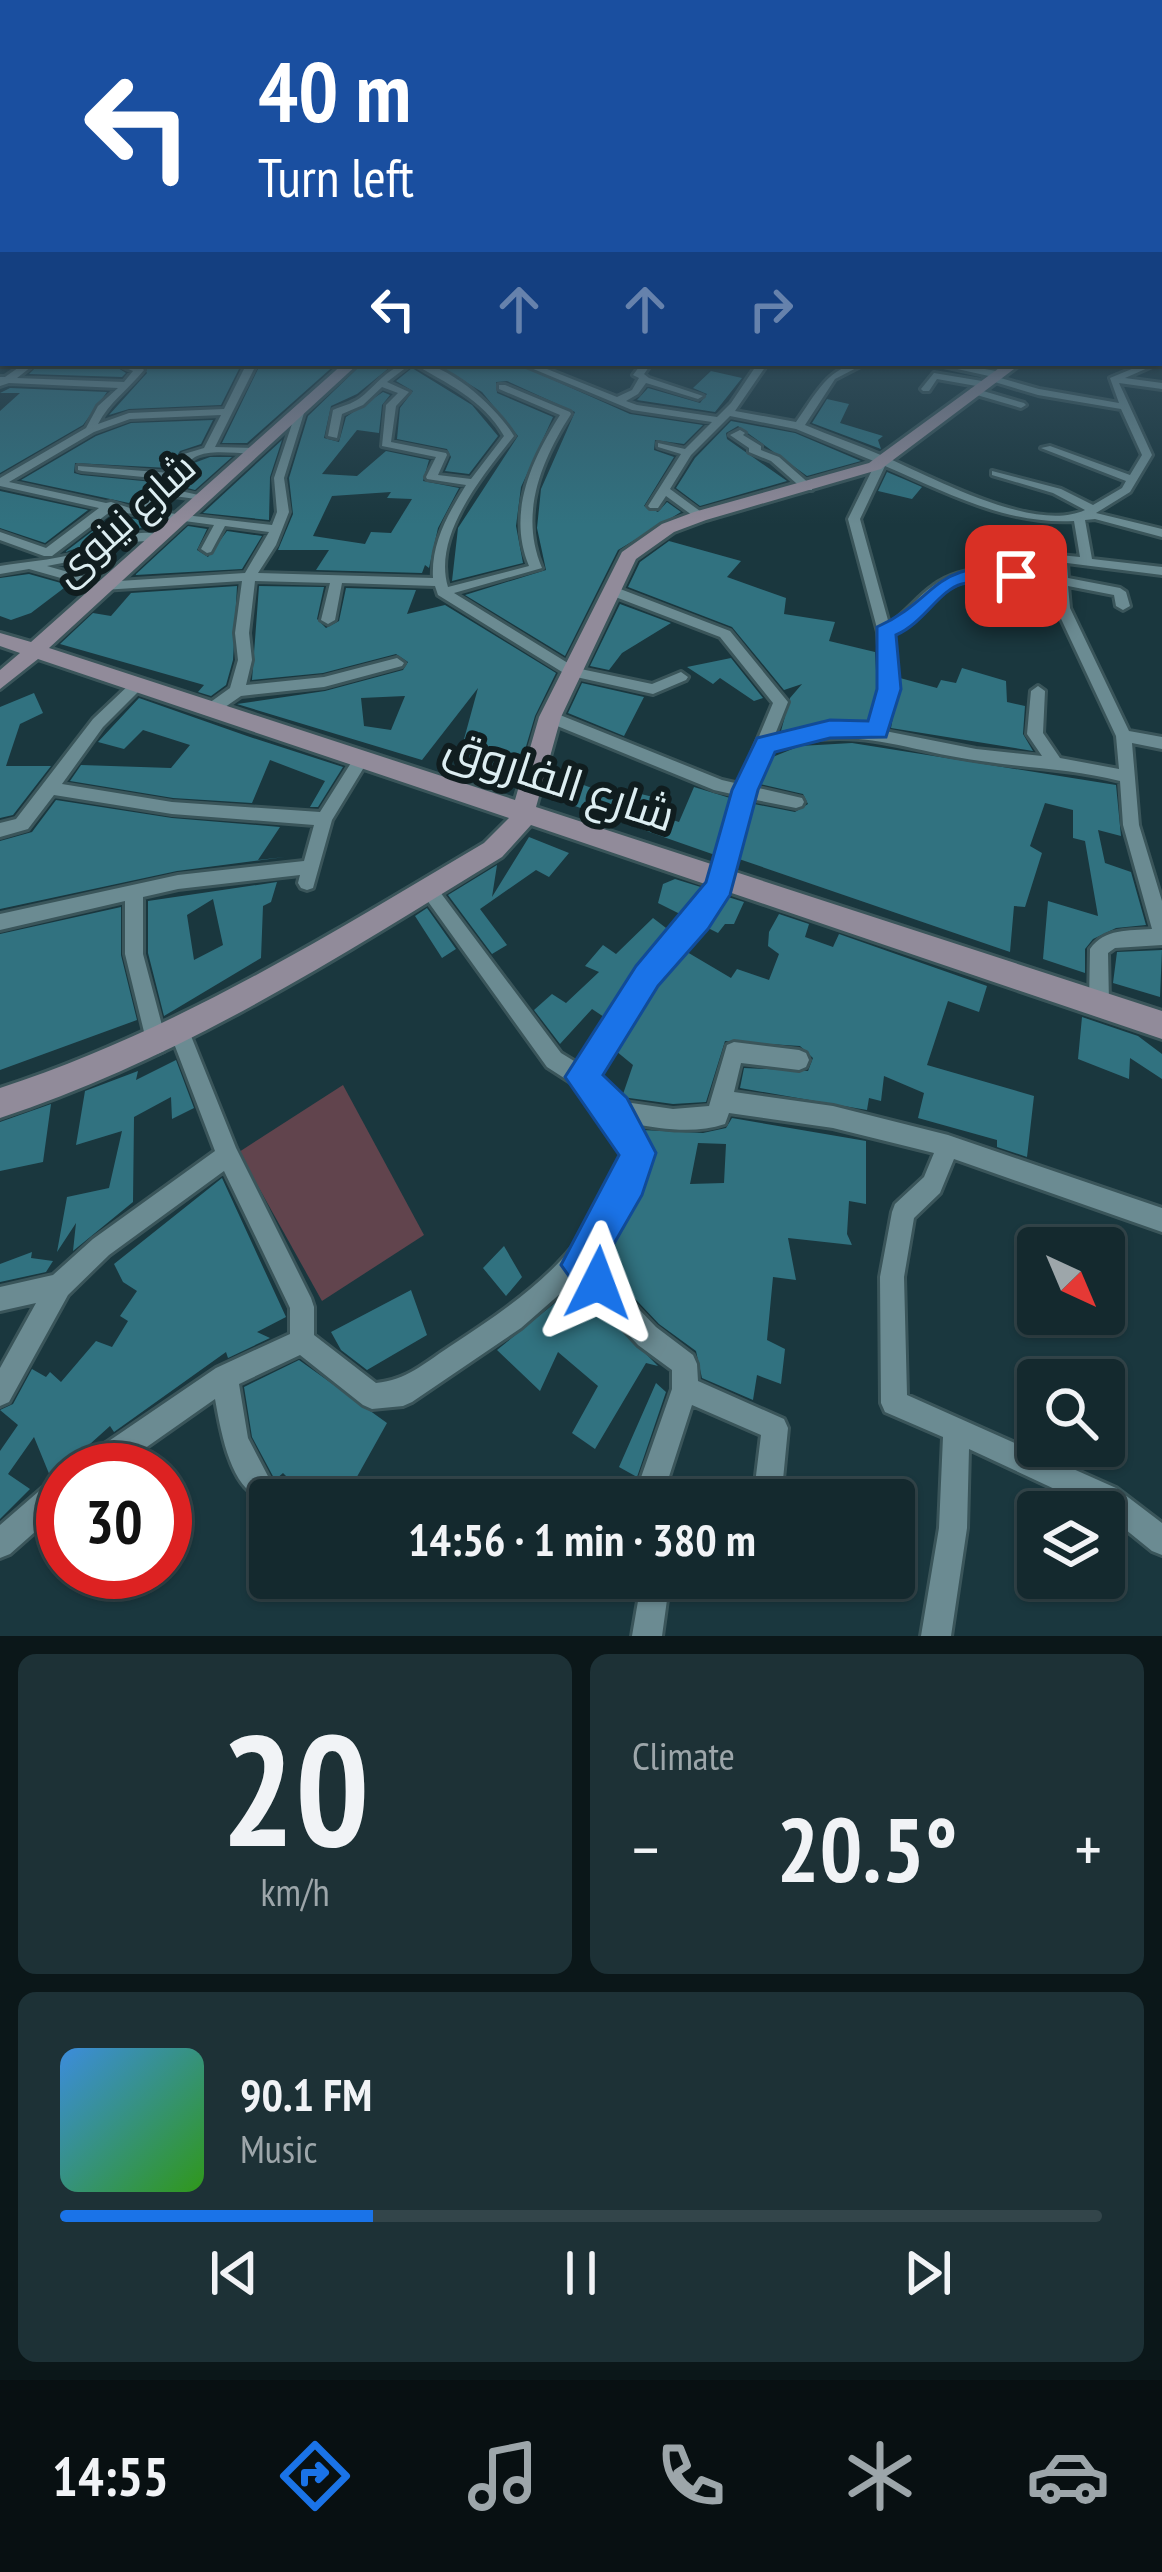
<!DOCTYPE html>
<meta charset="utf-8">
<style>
body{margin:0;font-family:"PT Sans Narrow",Cairo,sans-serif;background:#1d3136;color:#f1f3f6;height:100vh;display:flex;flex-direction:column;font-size:45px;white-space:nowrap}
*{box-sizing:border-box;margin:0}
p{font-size:39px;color:#9da6aa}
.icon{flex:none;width:66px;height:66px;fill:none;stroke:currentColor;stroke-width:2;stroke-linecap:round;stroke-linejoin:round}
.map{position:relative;height:1636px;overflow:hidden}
.panel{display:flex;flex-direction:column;gap:18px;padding:18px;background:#0b1719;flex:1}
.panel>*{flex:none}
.top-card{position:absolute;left:0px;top:0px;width:1164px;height:366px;box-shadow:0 3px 9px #0004,0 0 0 3px #33454a;background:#1a4fa0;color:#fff;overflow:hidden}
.needle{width:78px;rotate:136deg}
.buttons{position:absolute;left:1017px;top:1227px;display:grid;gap:24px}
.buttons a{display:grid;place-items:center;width:108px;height:108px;border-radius:12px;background:#14292e;box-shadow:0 3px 9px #0004,0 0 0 3px #33454a;font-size:60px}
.speed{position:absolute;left:36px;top:1443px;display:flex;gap:24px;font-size:60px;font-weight:700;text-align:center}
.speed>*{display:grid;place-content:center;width:156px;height:156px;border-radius:50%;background:#14292e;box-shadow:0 3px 9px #0004,0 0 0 3px #33454a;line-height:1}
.speed .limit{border:18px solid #d22;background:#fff;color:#111}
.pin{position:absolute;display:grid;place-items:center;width:102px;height:102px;color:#fff;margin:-51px;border-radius:24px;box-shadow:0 6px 18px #0006}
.me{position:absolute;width:132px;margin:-66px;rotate:3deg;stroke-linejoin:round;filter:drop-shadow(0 0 9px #0008)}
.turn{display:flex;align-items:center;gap:42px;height:252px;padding:0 60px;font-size:54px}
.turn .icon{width:156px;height:156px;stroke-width:2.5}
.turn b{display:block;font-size:84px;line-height:102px}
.lanes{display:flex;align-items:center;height:114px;padding:0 60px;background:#0003;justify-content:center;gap:60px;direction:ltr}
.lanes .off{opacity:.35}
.big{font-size:90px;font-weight:700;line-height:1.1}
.panel .widget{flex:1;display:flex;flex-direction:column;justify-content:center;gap:18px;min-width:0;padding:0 42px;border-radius:18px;background:#1d3136}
.panel .dial{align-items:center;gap:0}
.dial b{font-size:156px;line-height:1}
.song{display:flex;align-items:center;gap:36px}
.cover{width:144px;height:144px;border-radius:18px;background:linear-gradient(135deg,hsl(210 70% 55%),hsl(110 70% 35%))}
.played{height:12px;border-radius:6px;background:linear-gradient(90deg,#1a73e8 30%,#33454a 30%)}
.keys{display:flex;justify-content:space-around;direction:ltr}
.heat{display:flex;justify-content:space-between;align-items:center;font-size:66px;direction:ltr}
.panel .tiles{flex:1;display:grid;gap:18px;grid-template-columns:1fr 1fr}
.widget:last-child{grid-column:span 2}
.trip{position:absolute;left:249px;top:1479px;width:666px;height:120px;border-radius:12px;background:#14292e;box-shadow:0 3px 9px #0004,0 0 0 3px #33454a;font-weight:700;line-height:120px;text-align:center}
.menu{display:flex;height:192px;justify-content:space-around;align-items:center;background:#081012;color:#9da6aa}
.menu .icon{width:84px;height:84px}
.menu .current{color:#1a73e8}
.menu b{font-size:54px;color:#f1f3f6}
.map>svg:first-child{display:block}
.green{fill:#61444d}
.building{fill:#317280;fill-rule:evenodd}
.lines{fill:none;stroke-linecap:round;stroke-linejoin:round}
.street-casing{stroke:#3a555a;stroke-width:6}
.secondary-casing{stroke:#3a555a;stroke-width:6}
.street{fill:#6b8b92;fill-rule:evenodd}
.secondary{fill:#918b9a;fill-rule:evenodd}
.route{fill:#1a73e8;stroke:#114b97;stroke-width:3}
.labels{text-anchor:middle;stroke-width:12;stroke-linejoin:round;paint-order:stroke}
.far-street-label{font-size:39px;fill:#ddeef2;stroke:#101d1f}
.street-label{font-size:45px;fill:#ddeef2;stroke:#101d1f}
</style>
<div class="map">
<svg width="1162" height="1636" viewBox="0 0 1162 1636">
<rect width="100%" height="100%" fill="#1a373e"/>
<path class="green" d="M343 1085 424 1235 322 1301 239 1152Z"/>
<path class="building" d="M40 363H110L126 373 122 377 29 374Z
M141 363H242L221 405 129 409 109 415 147 373Z
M261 363H337L247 443H222Z
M363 363H395L357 394 331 406 324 438 339 442 346 417 383 392 390 395 382 405 379 433 357 430 322 474 357 476 386 451 429 460 423 481 459 488 438 528 429 568 425 565 422 573 316 570 329 550H278L293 514 289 478 308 416ZM391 492 387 498 412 499 391 533 371 532 365 544 313 536 332 496Z
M435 363H515L630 414 703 425 684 444 655 440 654 450 674 457 644 506 658 512 667 502 681 512 618 550 565 656 465 595 546 570 537 528 541 489 575 412 507 381 496 382 497 393 553 417 521 487 516 526 523 563 452 581 458 528 518 436 482 392Z
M412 368 472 405 498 436 469 474 445 471 451 457 447 449 397 439 400 408 413 391 396 381Z
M711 371 742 378 715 412 637 400 648 388 700 403 707 394 693 388Z
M10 388 107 392 83 425 0 473V411L20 393H0Z
M827 399 849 404 840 423 883 436 878 440 881 449 812 423Z
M213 420 201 444 180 451 169 468 75 463 74 473 81 475 153 482 129 503 21 480 96 436 131 423Z
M731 421 795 433 861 461 807 476 738 426 726 433 727 439 787 481 700 506 676 488 695 458Z
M282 440 270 477 269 520 203 513Z
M210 457H232L195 490 176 485 194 463Z
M887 472 906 480 922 487 912 499 878 491Z
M0 491 88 510 45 543 0 528Z
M112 516 159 522 65 552Z
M188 526 207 529 197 550 208 557 227 531 262 536 242 569 135 575Z
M669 541 741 561 727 577 786 598 784 614 835 622 829 641 875 652 877 689 868 723 822 722 781 731 790 698 802 684 784 690 732 627 628 587 640 562Z
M29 574 68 585 31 613 11 620 0 616V578Z
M237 586 233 660 226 685 211 696 198 692 204 685 60 644 93 613 111 616 131 593Z
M259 586 324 587 317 619 326 628 339 621 346 588 416 590 407 614 445 605 556 673 535 716 514 787 455 772 478 688 422 760 237 704 325 691 403 670 408 662 396 654 323 673 252 680ZM405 696 391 730 364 726 361 698Z
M620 604 671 623 622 653 609 670 590 666Z
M731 658 763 698 754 701 720 678 713 684 687 667Z
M962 668 1006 681 1007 702 1025 706 1023 734 1033 751 891 728 900 678 937 688 941 680 956 683Z
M582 683 644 697 624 736 568 713Z
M34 693 43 713 20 724 6 766H51L13 815 0 818V707Z
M139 698 247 736 343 767 318 807H310L325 781 270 760 252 803 173 798 70 781 81 765 171 768 190 745 143 730 124 749 98 742Z
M852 743 1116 785 1121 836 1098 830 1105 863 1131 872 1146 925 1116 928 1093 939 1085 949V973L1043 959 1048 901 1098 916 1085 841 1073 838V810L1045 803 1030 846 1042 853 1025 907 1014 906 1010 952 739 859 754 804 795 812 808 804 803 794 760 784 770 758 800 746Z
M565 778 605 793 609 786 653 797 651 813 679 822 694 787 730 798 715 855 552 798Z
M56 800 172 818 280 827 258 860 285 857 177 871 0 909V841L32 832Z
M529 837 569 853 549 877 536 870 480 909 507 945 492 954 448 895 497 865 492 897Z
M675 879 704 888 684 916 658 903 663 884Z
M277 882 271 902 263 906 261 958 164 1016 148 953V901ZM213 899 223 945 194 960 187 915Z
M728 897 744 902 734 924H725L718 933 708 928Z
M121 907V955L137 1020 0 1070V934Z
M427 908 456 949 442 958 415 916Z
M779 914 809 924 805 937 833 947 839 934 987 986 979 1012 948 1001 927 1065 1034 1096 1027 1157 997 1147V1140L918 1118 924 1093 884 1076 881 1101 869 1098 867 1110 740 1088 744 1068 808 1071 813 1058 800 1046 725 1041 706 1102 673 1104 622 1097 633 1065 616 1051 658 985 687 952 731 978 737 969 769 980 779 954 768 946 769 932Z
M653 918 670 931 637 967 604 1017 592 1009 560 1044 534 1010 552 994 566 1003 599 972 585 966 603 945 616 954Z
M1162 950 1160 997 1113 983 1117 952Z
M1082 1017 1138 1036 1162 1054V1079L1130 1058 1129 1079 1078 1059Z
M176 1060 194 1108 172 1119 171 1097 134 1117 133 1202 73 1251 76 1223 57 1252 67 1197 109 1188 122 1131 76 1145 85 1091 138 1071 136 1080Z
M51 1104 43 1162 0 1171V1122Z
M732 1118 866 1141V1204L849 1201 847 1234 852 1245 788 1238 796 1280 773 1277 767 1340 785 1349 781 1384 757 1375 753 1400 702 1378 696 1351 659 1324 602 1264 610 1260 603 1257 653 1155 642 1130 703 1133 726 1128ZM698 1143 726 1144 724 1183 690 1184Z
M222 1178 286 1317 257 1332 270 1338 228 1358 226 1352 114 1432 110 1426 60 1471 50 1476 34 1437 8 1474 30 1489 0 1519V1451L18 1425 0 1410 13 1404 32 1369 46 1377 50 1372 61 1382 96 1341 112 1347 128 1321 120 1316 137 1291 123 1282 114 1264Z
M504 1246 522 1277 506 1296 483 1268Z
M32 1252 31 1258 53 1261 46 1272 0 1282V1264Z
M577 1285 658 1366 646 1363 595 1449 572 1433 598 1386 558 1352 540 1391 497 1350Z
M411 1290 427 1335 367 1370 341 1350 331 1332Z
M299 1360 387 1423 344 1500 324 1483 310 1500 283 1473 275 1480 252 1437 244 1387Z
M656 1383 666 1392 637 1477 619 1467Z"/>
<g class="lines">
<defs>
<path id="street" d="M0 301H3V305H0Z
M1161 313H1162V319H1161Z
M0 336H3V342H0Z
M1161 344H1162V350H1161Z
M25 363H36L17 378 124 382 133 371 114 363H128L142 368 144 370C129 389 109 402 98 424L129 413 224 409 247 363H257L215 447 255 448 259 449V453C240 455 212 448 195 457 184 463 177 480 167 488L203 496V500L160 494 142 510 272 525 277 512 274 478 295 415 304 413 284 478 289 512 276 545 258 573 433 578C431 543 448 514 466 485L427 479 426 477 436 457 382 446 386 405 398 393 382 387 363 405 342 414 337 438 328 436 333 410C342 406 352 404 360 398 373 388 382 375 397 367 433 346 497 407 514 436 484 474 432 535 448 587L529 566C507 513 531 461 560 415L499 389V385H505L570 412 571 414C541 461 519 514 542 568L454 593 576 668 652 684 681 672 688 677 686 680 653 694 567 675 438 595 435 586 342 583 335 620 328 624 321 620 330 583 255 581 249 633 252 660 246 685 324 677 397 658 404 663 402 666 324 687 241 696 215 714H205L203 710 205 706 230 688 238 660 235 633 242 581 103 590 29 569 0 574V566C25 562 50 560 75 554 105 548 134 523 165 537L163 540 131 542 93 557 47 566 103 582 245 573 269 532 225 526 211 552 207 553 201 549 214 525 111 511 52 556H44L0 540V532L46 548 99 508 0 486V478L86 428 98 406 118 388 9 383 0 386V377H5ZM412 363C446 383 483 399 504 436L471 479 438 475 447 455 446 453 391 442 396 406 409 392 387 382ZM221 415 204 448 184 454 171 473 78 466V470L82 471 164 479 130 508 111 502 106 503 9 482 94 432 130 419Z
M519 363H532L617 397 632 390 639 378 633 375 642 363H652L644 374 649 378 703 396 698 399 646 383 638 394 626 401 637 405 717 417 731 403 758 363H768L735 411 796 422C815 396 829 363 866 363L835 379 805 425C831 436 858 445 883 456 930 476 1034 534 1085 510L1053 493 992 475V471L1061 489 1093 505 1122 488 1126 481 1041 448 1050 446 1130 475 1142 455 1121 409 1038 395 988 380 989 376 930 363H950L996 371 1001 374 997 377 1039 389 1119 403 1110 378 1146 363H1159L1125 378 1162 383V389L1119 383 1152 455 1130 492 1096 513 1162 529V537L1095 519 1085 520 1092 559 1162 567V575L1067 563 1068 578 1120 588 1126 592 1130 606 1123 610 1116 606 1114 595 1068 586 1070 608 1129 731 1162 737V749L1132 743 1139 825 1162 901V945L1115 948 1108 953 1109 1003 1106 1009 1099 1012 1092 1009 1089 1003 1090 949C1105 928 1128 931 1152 929L1123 825 1120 781C1074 769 1027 768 981 761 898 750 855 723 769 749L754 787 802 798 804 802 802 806 796 808 751 799 726 891 704 926 654 982 595 1075 606 1082 618 1101 673 1109 709 1106 727 1045 734 1042 799 1050 806 1053 809 1060 806 1067 799 1070 741 1063 734 1092 833 1106 948 1135 1162 1208V1232L954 1159 940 1193 914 1218 904 1277 907 1395 1116 1488 1162 1523V1555L1152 1551 1104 1512 969 1449 967 1528 951 1636H921L939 1528 943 1437 885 1412 881 1403 880 1277 892 1212 895 1204 924 1177 934 1153 833 1128 729 1113 725 1124C695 1134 663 1129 633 1124L649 1153C634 1193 619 1228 593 1261L656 1327 693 1355 697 1364 698 1381 784 1419 788 1428 781 1500H753L761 1435 692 1405 666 1486 668 1500H640L638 1486 672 1389V1370L638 1345 577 1279 521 1328 412 1402 403 1406 372 1409 363 1405 300 1355 239 1384 248 1438 271 1482 267 1492 257 1496C229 1484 220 1426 215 1399L114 1470H77L81 1460 216 1368 290 1334V1308L224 1171 109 1255 68 1295 9 1402 0 1406V1368L36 1303 0 1311V1287L53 1275 93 1239 215 1151 170 1033 173 1026 180 1023 187 1026 236 1148 311 1298 314 1307V1335L376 1383C407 1380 423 1364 449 1347 532 1293 590 1250 626 1154L592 1096 547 1067 419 889 422 884 428 882 434 884 561 1053 579 1064 640 970 692 914 712 884 736 795 714 790 545 721 543 717 550 712 555 713 722 780 739 784 773 703 720 637 605 593V587H615L730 631 788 702 774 737 822 726 871 728 882 689 878 632 848 519 876 462 796 429 730 416 691 455 670 489 704 514V518H696L666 496 658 508H650L648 506 681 454 658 447V443L685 449 712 422 632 410ZM885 466C946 492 1006 525 1074 521L1080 557 1029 552V558L1055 561V576C1017 570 967 560 933 586 917 597 906 613 889 624L860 519ZM988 577 1056 583V608L1116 736 1119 769 1060 758 1043 733 1045 691 1038 686 1031 691 1027 734 1042 756 976 749 885 731 896 689 892 634C934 610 932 582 988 577Z
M934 373 982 381 987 384 982 387 937 379 929 391H923L921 389Z
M973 388 1024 403 1026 405 1021 408 970 393V389Z
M740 430 745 433 743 435 761 446V450L779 457 812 486V490H804L771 461 749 452V448L730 435Z
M136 681 143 686 141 689 103 727 62 784 172 802 320 812 356 755 361 753 369 759 332 820 313 888 307 890 301 888 298 883 300 875 178 889 143 897V954L167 1044 164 1051 157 1054 150 1051 147 1044 125 954V901L0 930V914L178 875 304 861 314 825 172 814 54 795 28 829 0 837V823L16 819 93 719 131 683Z
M63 1475V1507L10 1554 0 1558V1525L53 1479Z
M642 1578H670L662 1636H632Z"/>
<path id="secondary" d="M1161 298H1162V306H1161Z
M344 363H359L49 648 515 800 539 717 622 552 662 524 694 512 869 463 1006 363H1022L881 469 706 520 674 532 636 559 561 717 536 807 1162 1011V1039L531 825 502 857C339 957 182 1058 0 1118V1088C175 1031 327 936 484 843L509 818 38 659 0 689V670L20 653 0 646V633L31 642Z"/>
</defs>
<use href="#street" class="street-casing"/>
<use href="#secondary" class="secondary-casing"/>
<use href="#street" class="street"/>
<use href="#secondary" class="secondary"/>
</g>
<linearGradient id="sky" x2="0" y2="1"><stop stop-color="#0e1e22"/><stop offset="0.56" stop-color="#385363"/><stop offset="1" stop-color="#385363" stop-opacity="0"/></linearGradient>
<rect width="1162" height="525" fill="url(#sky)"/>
<path class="route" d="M1024 572 1027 576C1009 590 984 578 962 584 939 590 924 623 896 635L901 689 886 737 830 738 775 752 758 790 730 895 708 929 658 986 603 1075 627 1098 656 1153 642 1195 604 1261 618 1283 612 1297 598 1303 584 1297 561 1265 619 1155 565 1077 636 966 706 882 732 790 757 738 830 720 868 721 877 689V627C940 599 933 555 1024 572Z"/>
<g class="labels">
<g class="far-street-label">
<text transform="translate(124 519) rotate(-42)" y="14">شارع نينوى</text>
</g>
<g class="street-label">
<text transform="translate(560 780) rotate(18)" y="16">شارع الفاروق</text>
</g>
</g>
</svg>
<div class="buttons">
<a><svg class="needle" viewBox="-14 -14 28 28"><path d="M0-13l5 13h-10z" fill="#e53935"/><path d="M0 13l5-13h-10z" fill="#9da6aa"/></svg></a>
<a><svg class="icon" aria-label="search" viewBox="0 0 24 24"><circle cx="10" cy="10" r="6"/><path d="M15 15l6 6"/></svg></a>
<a><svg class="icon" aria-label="layers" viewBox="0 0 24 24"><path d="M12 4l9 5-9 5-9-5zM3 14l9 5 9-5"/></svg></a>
</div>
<div class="speed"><div class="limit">30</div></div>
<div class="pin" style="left:1016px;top:576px;background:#d93025"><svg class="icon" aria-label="arrive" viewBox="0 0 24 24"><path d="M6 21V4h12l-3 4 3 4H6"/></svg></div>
<svg class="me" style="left:598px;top:1283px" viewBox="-20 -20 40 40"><path d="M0-17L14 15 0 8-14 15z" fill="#1a73e8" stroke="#fff" stroke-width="4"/></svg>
<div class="trip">14:56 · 1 min · 380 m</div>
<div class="top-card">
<div class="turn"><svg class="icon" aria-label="left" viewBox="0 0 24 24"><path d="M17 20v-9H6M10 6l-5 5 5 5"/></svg><div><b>40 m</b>Turn left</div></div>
<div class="lanes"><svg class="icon" aria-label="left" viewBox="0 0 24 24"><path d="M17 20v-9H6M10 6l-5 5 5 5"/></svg><svg class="icon off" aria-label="ahead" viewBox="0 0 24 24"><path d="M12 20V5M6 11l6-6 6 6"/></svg><svg class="icon off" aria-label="ahead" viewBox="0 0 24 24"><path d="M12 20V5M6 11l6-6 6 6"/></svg><svg class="icon off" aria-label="right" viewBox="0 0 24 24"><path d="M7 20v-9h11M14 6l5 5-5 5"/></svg></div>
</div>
</div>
<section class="panel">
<div class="tiles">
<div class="widget dial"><b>20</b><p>km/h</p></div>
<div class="widget"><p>Climate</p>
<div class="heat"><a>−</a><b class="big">20.5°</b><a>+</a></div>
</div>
<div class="widget">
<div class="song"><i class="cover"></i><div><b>90.1 FM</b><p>Music</p></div></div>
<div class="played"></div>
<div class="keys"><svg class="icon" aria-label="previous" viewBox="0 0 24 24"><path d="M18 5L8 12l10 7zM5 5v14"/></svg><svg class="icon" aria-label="pause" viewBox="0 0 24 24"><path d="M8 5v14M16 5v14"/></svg><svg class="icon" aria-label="next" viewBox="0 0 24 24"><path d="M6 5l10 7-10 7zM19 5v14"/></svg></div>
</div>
</div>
</section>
<nav class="menu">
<b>14:55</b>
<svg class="icon current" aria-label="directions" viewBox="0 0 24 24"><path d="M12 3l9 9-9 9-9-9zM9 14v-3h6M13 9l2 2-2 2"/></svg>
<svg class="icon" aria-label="music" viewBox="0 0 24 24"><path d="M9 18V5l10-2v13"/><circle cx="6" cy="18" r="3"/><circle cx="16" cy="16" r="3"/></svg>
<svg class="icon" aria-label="phone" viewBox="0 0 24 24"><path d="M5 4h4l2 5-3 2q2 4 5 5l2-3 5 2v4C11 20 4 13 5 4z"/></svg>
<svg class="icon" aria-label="climate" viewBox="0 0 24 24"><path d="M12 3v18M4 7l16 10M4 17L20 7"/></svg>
<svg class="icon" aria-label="car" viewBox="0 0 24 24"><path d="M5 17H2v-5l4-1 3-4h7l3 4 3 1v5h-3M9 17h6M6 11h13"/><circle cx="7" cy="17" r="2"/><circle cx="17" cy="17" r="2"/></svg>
</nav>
